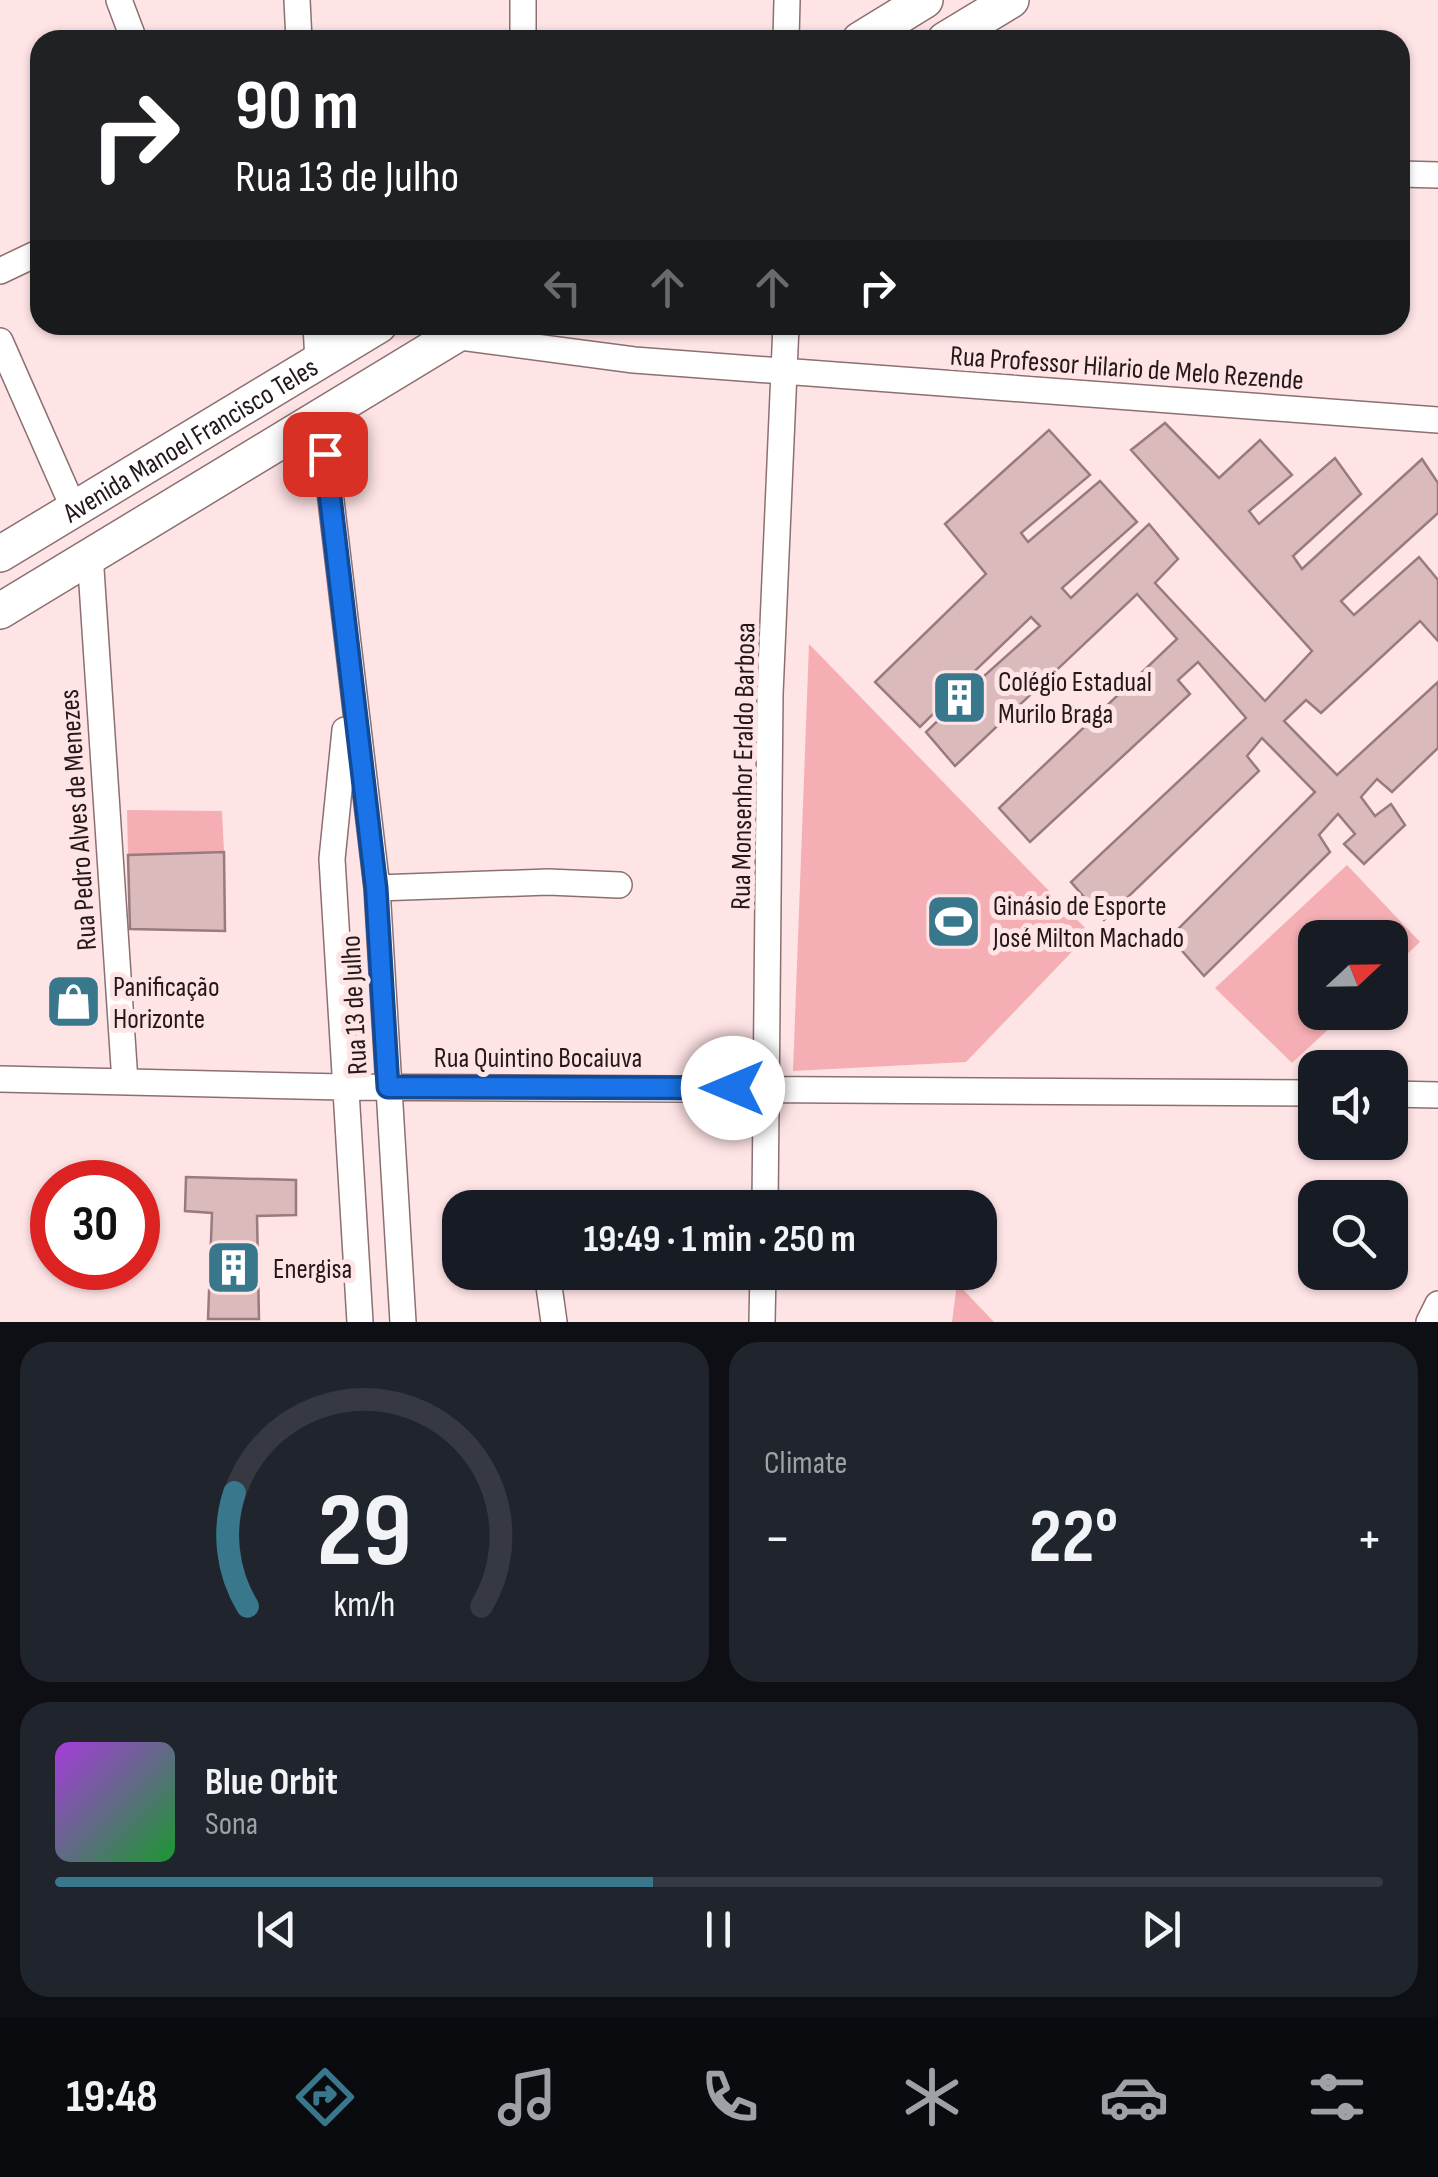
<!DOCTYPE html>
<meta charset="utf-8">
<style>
body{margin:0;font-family:"Sofia Sans Condensed",sans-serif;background:#20242c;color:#f1f3f6;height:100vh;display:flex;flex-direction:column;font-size:38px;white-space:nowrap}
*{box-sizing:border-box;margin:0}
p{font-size:32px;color:#9ea1a6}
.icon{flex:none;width:55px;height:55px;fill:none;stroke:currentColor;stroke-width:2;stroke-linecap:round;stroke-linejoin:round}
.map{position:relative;height:1322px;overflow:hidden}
.panel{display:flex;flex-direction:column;gap:20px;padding:20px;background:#0d0f14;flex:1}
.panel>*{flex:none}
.guide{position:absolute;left:30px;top:30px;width:1380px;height:305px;border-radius:30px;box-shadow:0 2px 8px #0004;background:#202124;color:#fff;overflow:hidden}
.needle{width:65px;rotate:68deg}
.tools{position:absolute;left:1298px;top:920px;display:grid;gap:20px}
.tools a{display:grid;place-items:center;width:110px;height:110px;border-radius:20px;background:#171b24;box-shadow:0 2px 8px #0004;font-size:50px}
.speed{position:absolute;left:30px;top:1160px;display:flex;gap:20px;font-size:50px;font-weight:700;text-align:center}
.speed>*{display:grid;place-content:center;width:130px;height:130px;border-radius:50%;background:#171b24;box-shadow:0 2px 8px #0004;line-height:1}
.speed .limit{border:15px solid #d22;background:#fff;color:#111}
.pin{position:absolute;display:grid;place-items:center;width:85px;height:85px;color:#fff;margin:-42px;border-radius:20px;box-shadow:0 5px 15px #0006}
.me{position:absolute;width:110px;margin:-55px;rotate:270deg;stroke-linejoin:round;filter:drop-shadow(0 0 8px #0008)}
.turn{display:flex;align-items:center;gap:35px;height:210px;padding:0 40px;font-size:45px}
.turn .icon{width:130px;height:130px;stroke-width:2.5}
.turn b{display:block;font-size:70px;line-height:85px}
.lanes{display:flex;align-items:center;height:95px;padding:0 40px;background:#0003;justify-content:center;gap:50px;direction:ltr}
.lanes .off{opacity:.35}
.big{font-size:75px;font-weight:700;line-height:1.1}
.panel .tile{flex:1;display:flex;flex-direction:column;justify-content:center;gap:15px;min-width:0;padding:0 35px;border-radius:30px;background:#20242c}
.panel .dial{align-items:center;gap:0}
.dial svg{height:260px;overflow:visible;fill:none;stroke:#363941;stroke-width:7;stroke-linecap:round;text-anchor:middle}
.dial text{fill:#f1f3f6;stroke:none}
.song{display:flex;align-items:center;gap:30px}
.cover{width:120px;height:120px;border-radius:15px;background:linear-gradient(135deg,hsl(280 70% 55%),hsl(130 70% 35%))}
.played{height:10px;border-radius:5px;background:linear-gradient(90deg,#39778d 45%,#363941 45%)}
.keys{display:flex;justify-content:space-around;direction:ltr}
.heat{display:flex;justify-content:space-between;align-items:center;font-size:55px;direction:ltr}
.panel .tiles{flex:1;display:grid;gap:20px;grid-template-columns:1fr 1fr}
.tile:last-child{grid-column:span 2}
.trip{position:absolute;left:442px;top:1190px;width:555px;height:100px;border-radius:30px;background:#171b24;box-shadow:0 2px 8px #0004;font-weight:700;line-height:100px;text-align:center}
.tabs{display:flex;height:160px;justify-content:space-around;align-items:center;background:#090b0e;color:#9ea1a6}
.tabs .icon{width:70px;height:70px}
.tabs .current{color:#39778d}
.tabs b{font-size:45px;color:#f1f3f6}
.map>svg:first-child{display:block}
.green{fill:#f5afb4}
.building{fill:#dababb;stroke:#997b7d;stroke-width:2.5;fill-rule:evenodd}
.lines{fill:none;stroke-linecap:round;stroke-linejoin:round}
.street-casing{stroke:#8c6f71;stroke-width:28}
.secondary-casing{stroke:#8c6f71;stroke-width:38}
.street{stroke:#fff;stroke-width:25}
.secondary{stroke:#fff;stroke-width:35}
.route-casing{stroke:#114b97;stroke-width:25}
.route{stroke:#1a73e8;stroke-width:18}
.labels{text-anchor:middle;stroke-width:10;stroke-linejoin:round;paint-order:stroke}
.street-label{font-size:28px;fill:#241819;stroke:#ffe4e6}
.poi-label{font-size:28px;fill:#241819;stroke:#ffe4e6;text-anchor:start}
</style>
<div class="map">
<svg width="1438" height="1322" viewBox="0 0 1438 1322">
<rect width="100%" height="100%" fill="#ffe4e6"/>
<path class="green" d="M809 644 1090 933 966 1062 793 1071Z
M127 810 222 811 224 852 128 855Z
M1347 865 1420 942 1390 970V938H1315V1012L1346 1013 1292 1063 1215 988Z
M957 1283 994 1322H952Z"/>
<path class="building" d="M1165 423 1219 478 1260 440 1292 475 1249 511 1259 524 1335 458 1361 494 1293 556 1302 569 1422 459 1438 483V513L1341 601 1354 615 1419 557 1438 580V641L1420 621 1321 713 1306 700 1284 721 1337 775 1438 682V748L1392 792 1377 779 1361 797 1375 816 1391 804 1405 825 1364 864 1344 844 1355 834 1338 814 1319 835 1330 852 1204 976 1170 937 1315 792 1262 738 1247 756 1259 771 1104 920 1071 882 1246 718 1198 662 1178 680 1190 694 1030 842 999 808 1177 639 1137 594 955 766 926 732 950 709 944 703 920 727 875 682 986 574 945 524 1049 430 1090 475 1021 533 1028 542 1100 481 1137 522 1062 588 1071 598 1149 524 1178 559 1155 583 1265 701 1312 651 1131 450ZM1031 617 1040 626 964 694 958 687Z
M224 852 225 931 130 929 128 855Z
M186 1177 296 1180V1215L257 1216 259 1319H208L212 1213 185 1211Z"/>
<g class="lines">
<defs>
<path id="street" d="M119 0 134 40
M297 0 299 40
M523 0V40
M786 40 787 0
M1400 174 1438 175
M0 271 40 252
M316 325 318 361
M453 336 634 360 1438 420
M0 341 74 509
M321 416 377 888 403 1322
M90 554 125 1082
M345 730 332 859 360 1322
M377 888 548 882 619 885
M0 1079 342 1087 1315 1093
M1390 1094 1438 1095
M765 1208 770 694 786 325
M547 1272 554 1322
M762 1322 763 1272
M1429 1322 1438 1304"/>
<g id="secondary">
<path d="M860 40 925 0"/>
<path d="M945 40 1011 0"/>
<path id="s1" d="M0 554 379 325"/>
<path d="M0 611 472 325"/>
</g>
</defs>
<use href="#street" class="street-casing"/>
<use href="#secondary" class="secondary-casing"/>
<use href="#street" class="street"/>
<use href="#secondary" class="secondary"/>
</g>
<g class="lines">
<defs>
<path id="route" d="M325 454 376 888 388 1087 733 1088"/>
</defs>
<use href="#route" class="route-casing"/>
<use href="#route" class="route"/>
</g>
<defs>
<symbol id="building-square" viewBox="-11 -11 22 22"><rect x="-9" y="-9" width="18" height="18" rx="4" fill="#39778d" stroke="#ffe4e6"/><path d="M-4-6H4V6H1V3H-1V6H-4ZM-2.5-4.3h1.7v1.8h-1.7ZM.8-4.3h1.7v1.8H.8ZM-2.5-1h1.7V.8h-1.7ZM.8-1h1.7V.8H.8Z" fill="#fff"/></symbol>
<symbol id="stadium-square" viewBox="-11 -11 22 22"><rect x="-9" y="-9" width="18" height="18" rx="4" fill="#39778d" stroke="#ffe4e6"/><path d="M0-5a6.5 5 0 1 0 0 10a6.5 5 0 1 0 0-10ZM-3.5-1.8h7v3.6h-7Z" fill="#fff"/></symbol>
<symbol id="shop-square" viewBox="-11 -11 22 22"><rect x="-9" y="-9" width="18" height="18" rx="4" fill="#39778d" stroke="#ffe4e6"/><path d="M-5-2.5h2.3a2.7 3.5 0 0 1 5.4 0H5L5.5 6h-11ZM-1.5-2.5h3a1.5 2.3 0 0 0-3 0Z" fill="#fff"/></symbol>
</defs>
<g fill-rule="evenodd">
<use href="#building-square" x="928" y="666" width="63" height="63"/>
<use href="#stadium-square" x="922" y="890" width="63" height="63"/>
<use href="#shop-square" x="42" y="970" width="63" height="63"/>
<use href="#building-square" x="202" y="1236" width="63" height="63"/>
</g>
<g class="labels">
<g class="street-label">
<text transform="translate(1127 367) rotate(4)" y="10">Rua Professor Hilario de Melo Rezende</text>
<text dy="10" stroke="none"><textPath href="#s1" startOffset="222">Avenida Manoel Francisco Teles</textPath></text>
<text transform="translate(742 766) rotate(-89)" y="10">Rua Monsenhor Eraldo Barbosa</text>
<text transform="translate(77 820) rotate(-94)" y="10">Rua Pedro Alves de Menezes</text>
<text transform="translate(353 1005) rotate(-93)" y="10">Rua 13 de Julho</text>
<text x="538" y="1067">Rua Quintino Bocaiuva</text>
</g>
<g class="poi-label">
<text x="998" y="691">Colégio Estadual<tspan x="998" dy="32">Murilo Braga</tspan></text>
<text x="993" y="915">Ginásio de Esporte<tspan x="993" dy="32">José Milton Machado</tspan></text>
<text x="113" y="996">Panificação<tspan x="113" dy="32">Horizonte</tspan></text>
<text x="273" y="1278">Energisa</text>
</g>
</g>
</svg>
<div class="tools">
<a><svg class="needle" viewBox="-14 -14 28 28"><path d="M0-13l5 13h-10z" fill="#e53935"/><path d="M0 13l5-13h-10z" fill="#9ea1a6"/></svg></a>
<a><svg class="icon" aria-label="sound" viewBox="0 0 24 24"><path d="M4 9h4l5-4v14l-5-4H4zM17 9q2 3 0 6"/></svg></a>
<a><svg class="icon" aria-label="search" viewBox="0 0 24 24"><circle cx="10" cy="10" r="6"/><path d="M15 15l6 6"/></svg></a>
</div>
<div class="speed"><div class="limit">30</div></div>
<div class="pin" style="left:325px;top:454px;background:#d93025"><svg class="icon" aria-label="arrive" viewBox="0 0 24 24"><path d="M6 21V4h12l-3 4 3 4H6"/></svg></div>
<svg class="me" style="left:733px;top:1088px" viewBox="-20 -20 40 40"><circle r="19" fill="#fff"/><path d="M0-13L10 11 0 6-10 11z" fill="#1a73e8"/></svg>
<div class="trip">19:49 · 1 min · 250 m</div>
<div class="guide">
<div class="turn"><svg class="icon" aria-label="right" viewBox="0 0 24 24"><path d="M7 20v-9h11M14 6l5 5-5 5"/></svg><div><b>90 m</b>Rua 13 de Julho</div></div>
<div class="lanes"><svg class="icon off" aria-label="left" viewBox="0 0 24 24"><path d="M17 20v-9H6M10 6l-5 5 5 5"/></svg><svg class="icon off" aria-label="ahead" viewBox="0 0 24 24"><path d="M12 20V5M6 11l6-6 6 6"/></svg><svg class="icon off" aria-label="ahead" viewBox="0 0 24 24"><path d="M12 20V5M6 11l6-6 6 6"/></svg><svg class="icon" aria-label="right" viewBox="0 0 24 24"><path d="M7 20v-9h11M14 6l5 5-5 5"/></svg></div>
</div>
</div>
<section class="panel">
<div class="tiles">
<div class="tile dial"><svg viewBox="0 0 100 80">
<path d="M14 69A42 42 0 1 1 86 69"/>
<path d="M14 69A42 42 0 0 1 10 34" stroke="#39778d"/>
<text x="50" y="56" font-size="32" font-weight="700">29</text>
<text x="50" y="72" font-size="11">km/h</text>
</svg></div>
<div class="tile"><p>Climate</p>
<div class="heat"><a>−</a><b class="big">22°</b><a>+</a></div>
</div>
<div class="tile">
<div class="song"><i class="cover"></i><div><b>Blue Orbit</b><p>Sona</p></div></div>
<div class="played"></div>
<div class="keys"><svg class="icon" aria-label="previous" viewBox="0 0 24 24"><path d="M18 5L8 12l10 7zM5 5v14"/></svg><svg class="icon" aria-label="pause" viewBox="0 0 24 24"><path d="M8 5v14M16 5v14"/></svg><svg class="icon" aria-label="next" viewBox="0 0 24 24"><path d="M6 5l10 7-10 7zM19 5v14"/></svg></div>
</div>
</div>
</section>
<nav class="tabs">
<b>19:48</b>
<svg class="icon current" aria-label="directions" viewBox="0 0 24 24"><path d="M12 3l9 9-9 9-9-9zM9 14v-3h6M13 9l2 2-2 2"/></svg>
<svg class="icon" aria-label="music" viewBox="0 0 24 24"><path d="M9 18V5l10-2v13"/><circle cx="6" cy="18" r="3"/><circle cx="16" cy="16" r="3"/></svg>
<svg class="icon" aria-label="phone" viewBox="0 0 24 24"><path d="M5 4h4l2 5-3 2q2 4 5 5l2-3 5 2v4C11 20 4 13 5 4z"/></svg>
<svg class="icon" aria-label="climate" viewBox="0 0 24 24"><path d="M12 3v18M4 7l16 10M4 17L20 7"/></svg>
<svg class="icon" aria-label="car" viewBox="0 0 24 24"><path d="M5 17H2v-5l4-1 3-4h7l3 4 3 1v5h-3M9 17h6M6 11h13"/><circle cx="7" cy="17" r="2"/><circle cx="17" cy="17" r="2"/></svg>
<svg class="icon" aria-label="filters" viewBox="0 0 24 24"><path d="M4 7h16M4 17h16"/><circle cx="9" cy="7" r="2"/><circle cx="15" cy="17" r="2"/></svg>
</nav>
